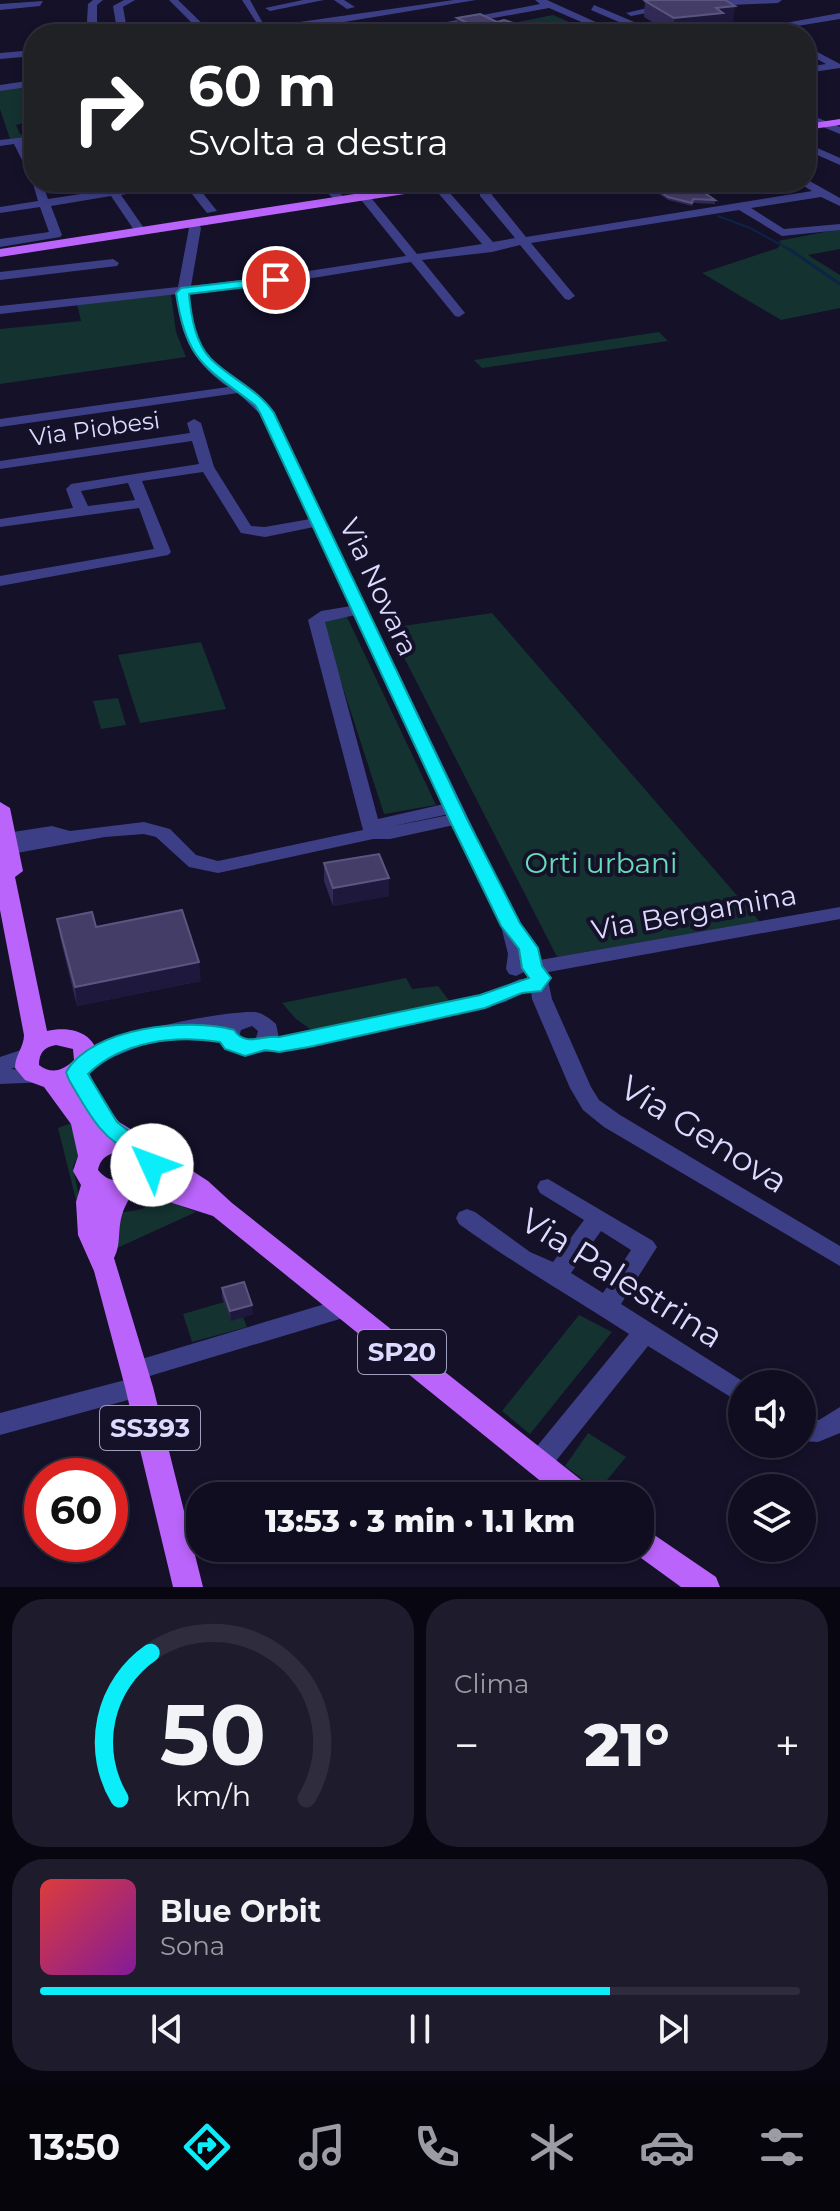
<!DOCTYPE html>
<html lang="it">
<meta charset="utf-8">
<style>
body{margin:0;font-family:Montserrat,sans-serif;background:#1d1b2c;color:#f1f3f6;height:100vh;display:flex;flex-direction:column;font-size:30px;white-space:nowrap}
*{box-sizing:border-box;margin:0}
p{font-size:26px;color:#9b9ca4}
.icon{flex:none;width:44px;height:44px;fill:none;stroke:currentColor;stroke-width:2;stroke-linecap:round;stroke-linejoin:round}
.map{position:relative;height:1587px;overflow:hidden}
.drawer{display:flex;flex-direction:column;gap:12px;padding:12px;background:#080711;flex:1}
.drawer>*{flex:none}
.banner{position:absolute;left:24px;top:24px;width:792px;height:168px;border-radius:32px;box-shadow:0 4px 12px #0003,0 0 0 2px #2f2d3d;background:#202124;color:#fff;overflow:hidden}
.tools{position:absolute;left:728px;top:1370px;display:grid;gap:16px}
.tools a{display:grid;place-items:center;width:88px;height:88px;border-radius:50%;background:#0f0d1f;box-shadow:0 4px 12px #0003,0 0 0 2px #2f2d3d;font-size:40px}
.speed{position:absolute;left:24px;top:1458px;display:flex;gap:16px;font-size:40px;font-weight:700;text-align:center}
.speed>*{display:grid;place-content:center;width:104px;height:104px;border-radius:50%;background:#0f0d1f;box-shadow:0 4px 12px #0003,0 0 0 2px #2f2d3d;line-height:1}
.speed .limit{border:12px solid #d22;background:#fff;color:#111}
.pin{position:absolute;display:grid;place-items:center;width:68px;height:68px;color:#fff;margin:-34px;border:4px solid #fff;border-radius:50%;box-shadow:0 2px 8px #0007}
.me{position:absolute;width:88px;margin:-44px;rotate:313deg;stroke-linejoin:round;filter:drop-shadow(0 0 6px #0008)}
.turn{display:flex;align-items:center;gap:28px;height:168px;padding:0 32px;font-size:36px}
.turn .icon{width:104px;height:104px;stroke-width:2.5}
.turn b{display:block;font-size:56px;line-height:68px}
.big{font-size:60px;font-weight:800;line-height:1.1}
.drawer .tile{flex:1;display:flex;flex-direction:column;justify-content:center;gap:12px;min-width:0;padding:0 28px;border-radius:32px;background:#1d1b2c}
.drawer .dial{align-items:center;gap:0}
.dial svg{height:208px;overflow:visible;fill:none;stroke:#2f2d3d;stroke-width:7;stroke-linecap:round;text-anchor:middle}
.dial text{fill:#f1f3f6;stroke:none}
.song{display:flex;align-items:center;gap:24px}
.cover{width:96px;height:96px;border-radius:12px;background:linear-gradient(135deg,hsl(0 70% 55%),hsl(290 70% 35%))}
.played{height:8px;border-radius:4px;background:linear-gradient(90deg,#0bedf8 75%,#2f2d3d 75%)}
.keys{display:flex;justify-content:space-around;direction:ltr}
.heat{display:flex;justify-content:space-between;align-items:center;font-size:44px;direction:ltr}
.drawer .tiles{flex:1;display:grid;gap:12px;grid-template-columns:1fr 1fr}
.tile:last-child{grid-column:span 2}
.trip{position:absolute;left:186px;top:1482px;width:468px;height:80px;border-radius:32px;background:#0f0d1f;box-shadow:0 4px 12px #0003,0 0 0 2px #2f2d3d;font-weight:800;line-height:80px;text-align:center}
.menu{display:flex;height:128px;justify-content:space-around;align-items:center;background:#06050c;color:#9b9ca4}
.menu .icon{width:56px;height:56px}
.menu .selected{color:#0bedf8}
.menu b{font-size:36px;color:#f1f3f6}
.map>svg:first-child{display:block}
.green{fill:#143230}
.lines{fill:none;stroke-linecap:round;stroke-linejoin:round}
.stream-far1{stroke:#0c2446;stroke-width:2}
.stream{stroke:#0c2446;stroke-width:3}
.minor{fill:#3d3f86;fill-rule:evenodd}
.major{fill:#ba64fb;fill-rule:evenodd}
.wall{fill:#312a56}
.shaded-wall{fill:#1e183c}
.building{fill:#433d68;stroke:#5b567f;stroke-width:2}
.route{fill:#0bedf8;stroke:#079aa1;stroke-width:2}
.labels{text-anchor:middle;stroke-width:8;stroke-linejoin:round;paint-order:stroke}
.far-street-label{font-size:24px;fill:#dcdafe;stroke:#141129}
.shield{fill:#141129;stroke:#a09ebe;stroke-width:2}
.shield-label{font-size:26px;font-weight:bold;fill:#dcdafe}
.street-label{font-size:28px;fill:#dcdafe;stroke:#141129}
.park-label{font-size:28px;fill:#66ddb9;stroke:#141129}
.near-street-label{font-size:34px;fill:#dcdafe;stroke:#141129}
</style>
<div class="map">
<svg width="840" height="1587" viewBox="0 0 840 1587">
<rect width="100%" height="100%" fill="#141129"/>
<path class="green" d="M553 15 597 34H516L493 27Z
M34 85V120H22L23 123 16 125 20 134 29 137 10 139 0 109V90Z
M840 229V249L808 255 840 275V308L781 320 702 273 778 248 781 243 778 241Z
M171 294 176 332 186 357 0 384V329L81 321 77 304Z
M659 332 668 341 482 368 474 360Z
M492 613 760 922 557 957 389 628Z
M347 617 436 805 384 814 321 620Z
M201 642 226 709 140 723 118 655Z
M118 698 126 725 101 729 93 701Z
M406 978 412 989 438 986 451 1003 313 1031 296 1019 282 1003Z
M74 1122 81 1148 73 1167 80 1202 77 1204 58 1128Z
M161 1198 196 1212 115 1249 114 1214 142 1209Z
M224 1302 231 1321 243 1317 247 1327 192 1342 183 1314Z
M579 1315 612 1332 530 1434 502 1411Z
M588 1433 626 1457 598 1491 565 1466Z"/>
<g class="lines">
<path class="stream-far1" d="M718 216 750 228 792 251"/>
<path class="stream" d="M789 249 840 284"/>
<path class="minor" d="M93 0H103L97 5V21L102 34H92L87 21 88 4Z
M124 0H135L123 7 126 24 132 34H122L116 24 113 6Z
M169 0H178L213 34H203Z
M242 0H250L264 25H258Z
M303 0H324L270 11 265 8Z
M334 0H344L355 7 347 9Z
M454 0H476L344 22 368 34H355L332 24 247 34H215Z
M535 0H547L622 34H609L549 8 405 34H385L540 4Z
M717 0H782L778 3 710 6 706 3Z
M43 1 40 6 0 10V4Z
M669 3 672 8 631 16 626 13Z
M594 5 658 32 660 34H647L591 10Z
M840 13V19L748 34H726Z
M806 46 840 64V68L806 73V67L826 64 806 53Z
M34 50V56L0 59V53Z
M34 80V86L0 91V85Z
M806 113 840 127V134L806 120Z
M34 136V142L24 143 34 165V182H42L48 199 107 190 104 182H112L117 189 162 182H194L217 211 207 213 185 185 121 195 146 231 140 234 136 233 111 196 51 206 62 235 60 237 0 247V239L49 232 40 207 0 213V207L38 201 32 180 14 144 0 146V140Z
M806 143 840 158V165L806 150Z
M806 179 840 198V206L821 197 751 208 784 229 840 224V230L782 236 739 210 531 243 575 296 569 300 565 299 520 245 492 252 422 260 465 313 459 317 455 316 411 262 276 284 190 293C190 374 238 363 274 413L521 928 538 948 540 960 840 907V919L532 975 524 972 516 976 509 974 506 969 508 954 501 926 454 825 390 839H373L218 873 189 867 156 837 144 834 105 837 0 856V834L52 826 70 831 144 822 170 829 196 855 218 861 363 830 308 620 321 611 351 606 314 527 265 537 241 533 203 472 142 481 171 552 168 555 0 586V576L154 549 139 508 0 527V519L73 508 66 489 71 484 199 464 192 441 0 469V461L190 433 187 423 194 419 201 423 214 467 251 526 265 527 310 519 260 414 238 393 0 427V419L228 387C196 365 177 334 178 294L0 314V306L178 287 189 228 187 223 193 220 197 221 201 228 191 286 276 276 406 256 358 196 364 193 368 194 417 254 482 244 433 187 431 185 436 182 441 183 493 242 515 238 480 196 478 182H490L492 195 526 237 812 191 797 182H806ZM128 483 135 500 88 506 81 491ZM355 615 444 804 378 819 325 622ZM449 814V815L389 827Z
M316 182H328L346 199 336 201Z
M113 259 119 263 117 266 0 280V272Z
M540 974 547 976 552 999 591 1087 599 1100 620 1115 840 1246V1266L604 1127 583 1110 570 1088 532 999 530 981 533 976Z
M520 979 527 981 530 986 527 991 505 1002 309 1047C287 1051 266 1050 245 1056L221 1045 218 1040 220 1029 143 1045 86 1068 79 1066 75 1061C91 1036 224 1010 255 1012 263 1013 270 1019 276 1024L279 1038 452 1002 491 992ZM252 1026 258 1031 256 1038 247 1041 239 1037 241 1030Z
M27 1048 34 1050 37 1055 34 1060 11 1069 46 1072 49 1077 46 1082 0 1084V1057Z
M548 1179 653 1241 657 1247 621 1304 747 1384H742V1404L648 1346 547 1472 538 1475 529 1472 525 1464 529 1456 629 1334C572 1297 514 1264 459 1224L456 1218 459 1212 467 1209 475 1212 530 1252 553 1262 584 1220 540 1193 537 1187 540 1181ZM601 1231 631 1250 603 1293 571 1273Z
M345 1298 353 1301 357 1308 353 1315 143 1378 151 1387 148 1394 139 1397 0 1435V1413L129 1379 122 1371 125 1364Z
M840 1407V1433L818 1442 802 1441V1419L819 1420Z"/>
<path class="major" d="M840 119V125L806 130V124Z
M432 182H462L456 186 0 257V249Z
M0 802 10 808 23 871 15 877 47 1031C71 1025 98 1033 98 1061L89 1073 104 1103 119 1122 152 1142 163 1159 191 1170 208 1181 232 1203 590 1487 594 1496H559L213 1216 141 1193 131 1196C113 1223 124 1239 114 1258L153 1387 203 1587H173L125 1387 94 1271 78 1235 76 1202 81 1185 73 1171 78 1156 71 1124 44 1087 25 1080 15 1068C15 1055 24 1047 24 1035L0 910ZM56 1045 73 1049 74 1060C64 1070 52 1075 39 1065 39 1053 44 1047 56 1045ZM128 1151 139 1159 135 1173C122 1182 109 1184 98 1170 101 1154 114 1152 128 1151ZM158 1176 178 1186 157 1179Z
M640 1528 650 1532 716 1577 720 1587H681L630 1550 629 1548H640Z"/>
</g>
<path class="wall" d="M645 1 733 23 722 24 721 29 672 34 644 17Z
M457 18 497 22 546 34H468L457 28Z
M641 182H689L715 200V204L693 203 692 206 668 200Z
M324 863 389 878V896L333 906 324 881Z
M57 919 96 927 201 981 77 1006 60 937Z
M222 1288 253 1314 231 1321 222 1297Z"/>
<path class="shaded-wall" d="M735 6 733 23 722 24 721 29 673 34 674 18 716 8Z
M389 878V896L333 906V888Z
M199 962 201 981 77 1006 75 987Z
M252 1305 253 1314 231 1321 230 1311Z"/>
<path class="building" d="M650 0H725L735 6 716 8 723 13 674 18 645 1Z
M480 14 497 22 504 20 546 33 482 34 468 27 474 26 457 18Z
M646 182H689L715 200 693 199 692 203 668 197Z
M379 854 389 878 333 888 324 863Z
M182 910 199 962 75 987 57 919 92 912 96 927Z
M244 1282 252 1305 230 1311 222 1288Z"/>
<path class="route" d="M276 277 280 278V283L189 294C191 315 195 343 211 359 231 379 258 389 274 413L467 819 520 923 538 948 542 966 551 978 541 991 522 993 485 1008 309 1047 279 1052 265 1050 245 1056 225 1049 220 1042C175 1035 122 1041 88 1074L117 1122 135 1136 156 1146 163 1165 160 1171 152 1173 144 1171 135 1153C101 1141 87 1110 69 1080L66 1072C92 1027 189 1017 234 1030 245 1047 262 1035 279 1037L480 995 529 978 522 968 519 949 501 926 449 819 260 413 255 405C204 366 186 361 176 293L181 288Z"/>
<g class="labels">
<g class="far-street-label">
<text transform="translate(95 429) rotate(-8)" y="8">Via Piobesi</text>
</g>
<g class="shield">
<rect x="358" y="1330" width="88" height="44" rx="6"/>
<rect x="100" y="1406" width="100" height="44" rx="6"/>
</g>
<g class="shield-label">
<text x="402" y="1361">SP20</text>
<text x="150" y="1437">SS393</text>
</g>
<g class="street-label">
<text transform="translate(379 587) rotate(65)" y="10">Via Novara</text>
<text transform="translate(694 912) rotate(-10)" y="10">Via Bergamina</text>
</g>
<g class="park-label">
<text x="601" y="873">Orti urbani</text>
</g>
<g class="near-street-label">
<text transform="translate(704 1134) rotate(32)" y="12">Via Genova</text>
<text transform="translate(622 1278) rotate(32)" y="12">Via Palestrina</text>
</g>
</g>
</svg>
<div class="tools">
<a><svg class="icon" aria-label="sound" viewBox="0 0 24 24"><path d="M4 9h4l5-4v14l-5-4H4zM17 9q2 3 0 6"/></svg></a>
<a><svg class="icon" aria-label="layers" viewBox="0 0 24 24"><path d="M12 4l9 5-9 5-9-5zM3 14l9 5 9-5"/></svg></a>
</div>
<div class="speed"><div class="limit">60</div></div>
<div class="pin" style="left:276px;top:280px;background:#d93025"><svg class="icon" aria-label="arrive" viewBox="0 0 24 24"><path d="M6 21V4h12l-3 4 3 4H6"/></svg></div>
<svg class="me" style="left:152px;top:1165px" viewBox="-20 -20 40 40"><circle r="19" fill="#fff"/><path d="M0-13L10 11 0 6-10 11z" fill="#0bedf8"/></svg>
<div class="trip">13:53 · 3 min · 1.1 km</div>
<div class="banner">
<div class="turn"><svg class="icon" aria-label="right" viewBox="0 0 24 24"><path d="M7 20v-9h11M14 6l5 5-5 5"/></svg><div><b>60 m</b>Svolta a destra</div></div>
</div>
</div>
<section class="drawer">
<div class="tiles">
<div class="tile dial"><svg viewBox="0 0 100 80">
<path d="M14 69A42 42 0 1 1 86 69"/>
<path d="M14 69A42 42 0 0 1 26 13" stroke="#0bedf8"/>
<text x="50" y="56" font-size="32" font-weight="700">50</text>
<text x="50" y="72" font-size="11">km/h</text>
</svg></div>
<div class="tile"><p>Clima</p>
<div class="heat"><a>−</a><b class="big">21°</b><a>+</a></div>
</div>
<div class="tile">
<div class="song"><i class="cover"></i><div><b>Blue Orbit</b><p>Sona</p></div></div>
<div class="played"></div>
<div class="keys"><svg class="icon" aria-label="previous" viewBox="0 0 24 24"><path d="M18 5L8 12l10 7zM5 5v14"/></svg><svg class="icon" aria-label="pause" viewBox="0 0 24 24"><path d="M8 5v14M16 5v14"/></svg><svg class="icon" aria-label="next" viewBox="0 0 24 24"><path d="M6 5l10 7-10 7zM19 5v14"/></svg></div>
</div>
</div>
</section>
<nav class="menu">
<b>13:50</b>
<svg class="icon selected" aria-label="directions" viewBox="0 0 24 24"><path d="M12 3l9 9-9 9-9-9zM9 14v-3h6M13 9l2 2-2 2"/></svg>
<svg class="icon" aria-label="music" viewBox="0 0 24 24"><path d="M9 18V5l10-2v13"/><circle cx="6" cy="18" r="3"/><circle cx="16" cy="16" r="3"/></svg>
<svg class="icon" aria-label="phone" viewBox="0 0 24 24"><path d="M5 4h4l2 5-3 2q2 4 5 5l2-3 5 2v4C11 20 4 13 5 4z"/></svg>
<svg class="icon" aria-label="climate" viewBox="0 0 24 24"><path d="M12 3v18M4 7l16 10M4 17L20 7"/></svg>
<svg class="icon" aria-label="car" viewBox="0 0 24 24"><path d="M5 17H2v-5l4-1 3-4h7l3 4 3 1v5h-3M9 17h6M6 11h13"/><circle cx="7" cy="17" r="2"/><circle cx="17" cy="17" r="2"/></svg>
<svg class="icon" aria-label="filters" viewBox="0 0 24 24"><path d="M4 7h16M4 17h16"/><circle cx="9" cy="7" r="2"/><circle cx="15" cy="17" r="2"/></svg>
</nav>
